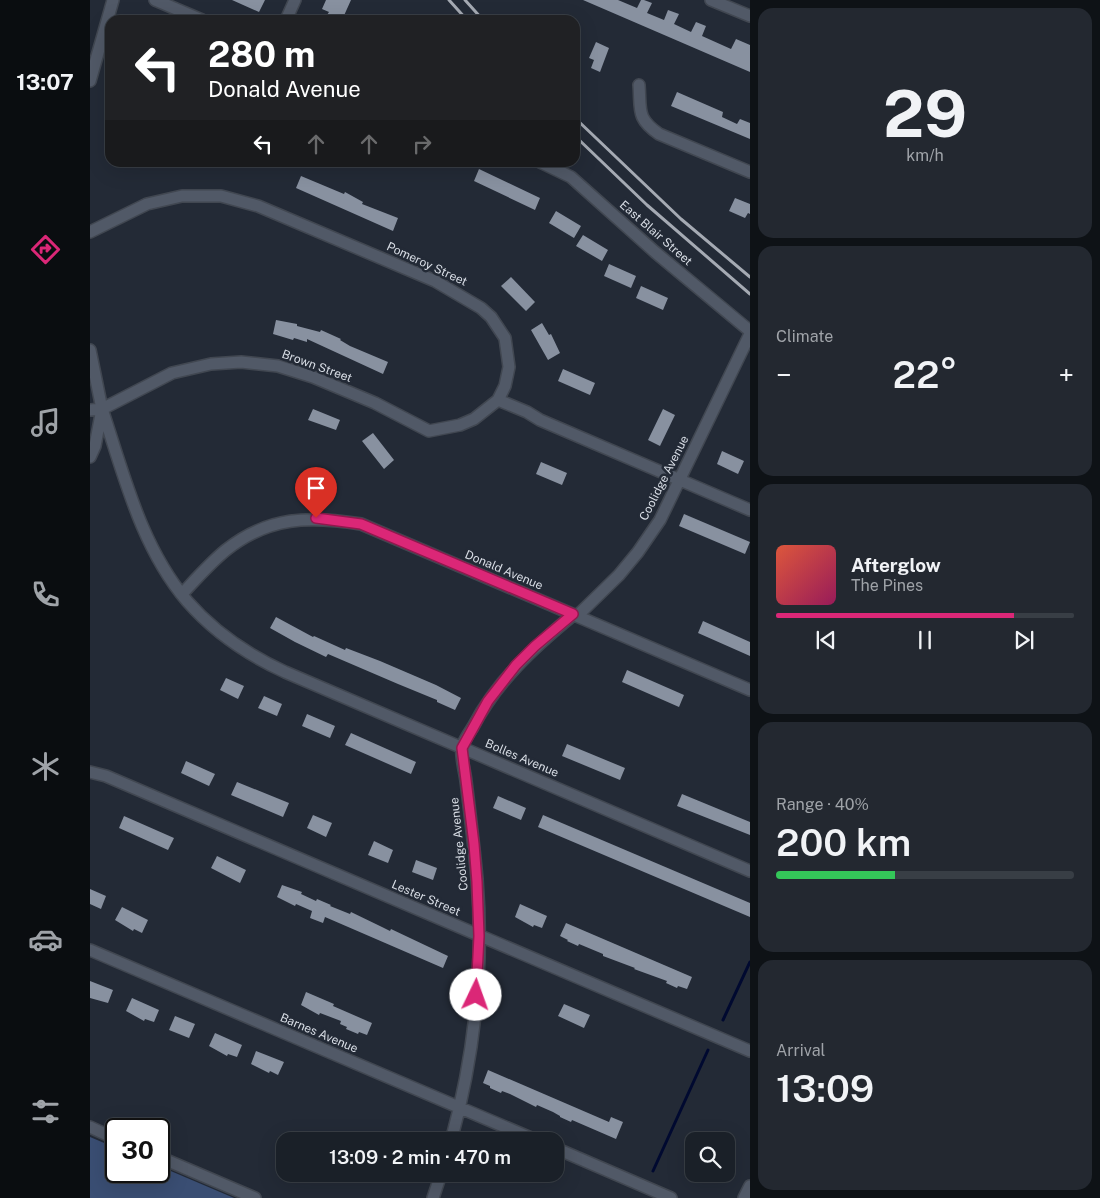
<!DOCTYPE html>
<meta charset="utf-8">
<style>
body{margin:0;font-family:"Public Sans",sans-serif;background:#232830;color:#f1f3f6;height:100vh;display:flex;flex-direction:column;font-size:19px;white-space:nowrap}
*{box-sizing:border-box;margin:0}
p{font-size:16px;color:#9fa3a8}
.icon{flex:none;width:28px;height:28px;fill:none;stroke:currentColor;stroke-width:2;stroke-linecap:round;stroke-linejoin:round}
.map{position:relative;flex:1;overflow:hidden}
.details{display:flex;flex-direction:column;gap:8px;padding:8px;background:#0e1216;width:350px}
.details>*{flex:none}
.hud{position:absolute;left:15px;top:15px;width:475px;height:152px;border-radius:15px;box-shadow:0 5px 20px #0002,0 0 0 1px #383e45;background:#202124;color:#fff;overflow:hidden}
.buttons{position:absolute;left:595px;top:1132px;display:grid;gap:10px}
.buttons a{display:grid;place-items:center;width:50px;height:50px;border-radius:10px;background:#1a2028;box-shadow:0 5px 20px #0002,0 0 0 1px #383e45;font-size:25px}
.speed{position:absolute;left:15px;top:1118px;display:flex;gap:10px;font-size:25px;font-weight:700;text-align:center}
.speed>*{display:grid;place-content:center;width:65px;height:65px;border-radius:50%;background:#1a2028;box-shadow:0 5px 20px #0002,0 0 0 1px #383e45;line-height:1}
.speed .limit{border:2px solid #111;border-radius:8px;background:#fff;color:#111}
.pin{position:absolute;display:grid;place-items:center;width:42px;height:42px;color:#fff;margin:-51px -21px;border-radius:50% 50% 50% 0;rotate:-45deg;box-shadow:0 0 5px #0007}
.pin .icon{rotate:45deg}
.me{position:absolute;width:55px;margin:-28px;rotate:3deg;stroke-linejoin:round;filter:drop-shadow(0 0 4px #0008)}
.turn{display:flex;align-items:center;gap:18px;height:105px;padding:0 20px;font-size:22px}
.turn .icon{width:65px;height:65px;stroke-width:2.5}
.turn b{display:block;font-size:35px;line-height:42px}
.lanes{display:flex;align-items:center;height:48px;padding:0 20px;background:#0003;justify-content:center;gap:25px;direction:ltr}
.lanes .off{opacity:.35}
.big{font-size:38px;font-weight:600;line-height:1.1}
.details .card{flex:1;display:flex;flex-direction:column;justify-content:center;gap:8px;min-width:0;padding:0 18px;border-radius:15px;background:#232830}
.details .dial{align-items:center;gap:0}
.dial b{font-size:65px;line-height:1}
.song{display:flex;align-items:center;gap:15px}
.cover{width:60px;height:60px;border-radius:8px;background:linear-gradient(135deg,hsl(10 70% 55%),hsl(330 70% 35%))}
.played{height:5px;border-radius:2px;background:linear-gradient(90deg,#db2777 80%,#383e45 80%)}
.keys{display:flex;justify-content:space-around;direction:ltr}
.heat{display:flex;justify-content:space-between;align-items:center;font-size:28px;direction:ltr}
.charge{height:8px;border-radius:4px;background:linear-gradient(90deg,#34c759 40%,#383e45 0)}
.trip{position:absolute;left:186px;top:1132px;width:288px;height:50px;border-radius:15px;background:#1a2028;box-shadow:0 5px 20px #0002,0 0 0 1px #383e45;font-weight:600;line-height:50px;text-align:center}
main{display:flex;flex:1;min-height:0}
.tab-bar{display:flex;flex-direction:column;width:90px;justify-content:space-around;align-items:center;background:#0a0d10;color:#9fa3a8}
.tab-bar .icon{width:35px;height:35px}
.tab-bar .selected{color:#db2777}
.tab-bar b{font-size:22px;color:#f1f3f6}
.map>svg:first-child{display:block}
.green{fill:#3a4e73}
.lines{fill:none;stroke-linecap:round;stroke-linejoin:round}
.stream{stroke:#000930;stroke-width:3}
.building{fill:#8891a0}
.minor-casing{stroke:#414751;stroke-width:14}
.minor{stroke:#515967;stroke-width:11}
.rail{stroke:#a5aab3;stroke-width:3}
.route-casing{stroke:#8e194d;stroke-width:12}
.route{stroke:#db2777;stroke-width:9}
.labels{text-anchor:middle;stroke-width:5;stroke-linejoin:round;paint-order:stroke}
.street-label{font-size:12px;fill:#d8dde5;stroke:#232a36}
</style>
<main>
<nav class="tab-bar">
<b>13:07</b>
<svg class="icon selected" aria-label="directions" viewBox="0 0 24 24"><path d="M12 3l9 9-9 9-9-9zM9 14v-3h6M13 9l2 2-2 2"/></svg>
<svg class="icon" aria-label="music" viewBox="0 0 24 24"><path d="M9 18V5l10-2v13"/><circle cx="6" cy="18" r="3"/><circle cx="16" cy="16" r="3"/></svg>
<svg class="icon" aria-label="phone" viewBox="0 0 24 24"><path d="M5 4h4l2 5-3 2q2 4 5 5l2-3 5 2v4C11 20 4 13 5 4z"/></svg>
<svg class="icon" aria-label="climate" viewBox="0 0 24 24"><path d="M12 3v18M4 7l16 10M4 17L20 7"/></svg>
<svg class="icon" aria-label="car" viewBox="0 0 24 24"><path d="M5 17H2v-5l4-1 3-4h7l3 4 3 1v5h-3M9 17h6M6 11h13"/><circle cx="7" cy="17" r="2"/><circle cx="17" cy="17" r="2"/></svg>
<svg class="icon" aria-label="filters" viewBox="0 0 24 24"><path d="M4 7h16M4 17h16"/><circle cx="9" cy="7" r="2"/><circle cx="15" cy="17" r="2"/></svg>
</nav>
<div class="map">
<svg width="660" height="1198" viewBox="0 0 660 1198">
<rect width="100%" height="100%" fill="#232a36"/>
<path class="green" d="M0 1137 26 1148V1171H69V1166L144 1198H0Z"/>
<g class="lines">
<path class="stream" d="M633 1020 660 962
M563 1171 618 1050"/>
</g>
<path class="building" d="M142 0H175L169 12Z
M236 0H261L252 20 237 15 239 12 232 9Z
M493 0H528L547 8 551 0H554L562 3 557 13 574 20 578 10 589 14 584 24 601 32 606 22 616 26 612 36 641 49 646 39 660 45V72Z
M506 42 519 48 510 72 501 68 504 60 499 58Z
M587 92 633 112 632 117 647 124 650 119 660 123V139L581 106Z
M389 169 450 198 445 210 384 181Z
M211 176 254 194 255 192 273 202 272 204 308 218 303 231 206 188Z
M645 198 660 204V214L658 213 655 218 639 211Z
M466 211 491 226 484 238 459 223Z
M493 235 518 250 512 261 486 246Z
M519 264 546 276 541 288 514 276Z
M421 277 445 302 436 311 411 286Z
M551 286 578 298 573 310 546 298Z
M186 320 207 324V326L230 332 231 330 251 339 250 340 260 346 298 362 293 374 217 339V342L204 338 203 340 183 334Z
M452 323 459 335 461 334 470 353 458 360 441 330Z
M473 369 505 383 500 395 468 381Z
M223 409 250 420 246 430 218 420Z
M573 409 585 415 570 446 558 440Z
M283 433 304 460 294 469 272 441Z
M632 451 654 461 648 474 627 464Z
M451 462 477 473 472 485 446 474Z
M594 514 660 542 655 554 589 526Z
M186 617 223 637 224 636 255 650 256 648 290 661 346 685 371 698 365 710 347 702V700L308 684 238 654 236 657 205 642 180 628Z
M613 621 660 642V656L608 633Z
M537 670 594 695 589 707 532 682Z
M136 678 154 686 148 699 130 690Z
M174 696 192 704 187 716 168 708Z
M217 714 245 726 240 738 212 726Z
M261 733 326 762 321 774 255 745Z
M477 744 535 768 530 780 472 756Z
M96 761 125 774 119 786 91 773Z
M147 782 199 803 193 817 141 795Z
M592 794 660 822V835L587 806Z
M408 796 436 808 431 820 403 808Z
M223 815 242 823 236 837 217 828Z
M453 815 660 903V917L448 827Z
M34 816 84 838 78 850 29 828Z
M284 841 303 850 298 863 278 855Z
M127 856 156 870 150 883 121 868Z
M326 860 347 868 343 880 322 872Z
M192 885 212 892 211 894 226 901 227 899 241 905 240 906 260 914 261 912 292 927 300 931 301 929 358 956 353 968 235 917 233 923 220 918 222 911 206 904 205 906 187 897Z
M0 889 16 896 11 909 0 904Z
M430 904 457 916 452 928 444 925 443 927 425 917Z
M32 907 58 920 52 933 44 929 43 931 25 920Z
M476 923 602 977 597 989 588 986 587 988 576 983 577 981 544 969 545 968 513 956V954L489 944 488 946 477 941 478 940 470 936Z
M0 981 23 990 18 1003 0 998Z
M216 992 244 1004 243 1006 282 1023 277 1035 269 1032 268 1034 256 1029 257 1027 250 1024 251 1021 230 1013 229 1015 211 1005Z
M42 998 69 1010 64 1022 55 1019 54 1021 36 1011Z
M474 1004 500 1015 494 1028 468 1016Z
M85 1016 105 1024 99 1038 79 1030Z
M125 1033 152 1045 147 1057 138 1054 137 1056 119 1046Z
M166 1051 194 1062 188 1075 180 1071 179 1073 161 1064Z
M398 1070 519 1122 521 1117 533 1122 526 1139 482 1120 481 1122 470 1117V1116L463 1112 447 1105 446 1107 420 1094 412 1091 411 1093 400 1088V1086L393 1083Z"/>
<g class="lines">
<defs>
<path id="minor" d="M65 0 112 20
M621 0 660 16
M196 20 205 0
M0 81 23 0
M549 85C551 110 546 118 569 134L660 172
M450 162 481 177 565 252 660 331
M0 232 57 204 92 196H131L168 206 345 281 391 308 401 317 415 338 419 367 415 386 408 400
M0 350 12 409 5 446 0 457
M408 400 437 412 450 420 660 510
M12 409C34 475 51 547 97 601 124 632 158 655 195 672L660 871
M0 410 12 409 82 373 121 364 151 362 188 366 223 377 285 403 339 431 370 425 384 419 408 400
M92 594C106 579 120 563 136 550 179 516 219 516 271 524L660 690
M487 616 529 575 548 552 570 520 660 334
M0 772 16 776 660 1051
M0 950 448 1141
M0 1127 26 1139
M361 1141C384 1057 394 966 387 879 384 846 380 813 376 781 375 772 370 754 372 747 374 740 379 733 383 727 407 681 443 648 483 615
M465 1148 581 1198
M69 1157 165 1198
M343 1198 351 1174
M654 1198 660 1186"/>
</defs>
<use href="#minor" class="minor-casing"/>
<use href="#minor" class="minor"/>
<path class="rail" d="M359 0 377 20
M375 0 393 20
M485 118 591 219 660 277
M485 136 557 205 660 294"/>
</g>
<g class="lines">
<defs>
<path id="route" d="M226 518 271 524 483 614 445 646 426 665 398 701 372 748 384 844 387 882 389 936 386 995"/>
</defs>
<use href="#route" class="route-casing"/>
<use href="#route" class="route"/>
</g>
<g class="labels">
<g class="street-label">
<text transform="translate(566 233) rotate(41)" y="4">East Blair Street</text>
<text transform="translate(337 264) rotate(25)" y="4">Pomeroy Street</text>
<text transform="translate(227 366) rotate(20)" y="4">Brown Street</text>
<text transform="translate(574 478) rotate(-63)" y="4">Coolidge Avenue</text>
<text transform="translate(414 570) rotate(23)" y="4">Donald Avenue</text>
<text transform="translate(432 758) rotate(23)" y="4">Bolles Avenue</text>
<text transform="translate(369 844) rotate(-96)" y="4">Coolidge Avenue</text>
<text transform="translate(336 898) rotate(23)" y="4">Lester Street</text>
<text transform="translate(229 1033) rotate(23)" y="4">Barnes Avenue</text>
</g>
</g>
</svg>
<div class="buttons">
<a><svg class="icon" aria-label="search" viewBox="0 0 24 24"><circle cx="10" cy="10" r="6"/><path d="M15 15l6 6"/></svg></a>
</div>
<div class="speed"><div class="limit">30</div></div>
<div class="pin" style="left:226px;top:518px;background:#d93025"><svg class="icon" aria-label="arrive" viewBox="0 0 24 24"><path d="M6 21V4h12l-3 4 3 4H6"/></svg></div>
<svg class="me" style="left:386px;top:995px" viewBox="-20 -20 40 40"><circle r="19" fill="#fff"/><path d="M0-13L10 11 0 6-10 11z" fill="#db2777"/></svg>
<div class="trip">13:09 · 2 min · 470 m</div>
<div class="hud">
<div class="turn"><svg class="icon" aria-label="left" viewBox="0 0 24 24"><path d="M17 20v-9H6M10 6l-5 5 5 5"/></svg><div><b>280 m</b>Donald Avenue</div></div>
<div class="lanes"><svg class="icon" aria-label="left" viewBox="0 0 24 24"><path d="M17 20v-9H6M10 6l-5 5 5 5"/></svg><svg class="icon off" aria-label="ahead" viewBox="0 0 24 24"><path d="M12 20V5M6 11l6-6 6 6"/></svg><svg class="icon off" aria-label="ahead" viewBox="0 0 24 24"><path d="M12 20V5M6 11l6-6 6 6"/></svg><svg class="icon off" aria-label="right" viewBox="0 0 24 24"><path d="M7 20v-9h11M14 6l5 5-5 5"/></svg></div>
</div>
</div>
<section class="details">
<div class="card dial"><b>29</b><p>km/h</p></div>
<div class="card"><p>Climate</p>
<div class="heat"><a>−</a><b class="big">22°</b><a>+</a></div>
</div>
<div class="card">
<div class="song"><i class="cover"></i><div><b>Afterglow</b><p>The Pines</p></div></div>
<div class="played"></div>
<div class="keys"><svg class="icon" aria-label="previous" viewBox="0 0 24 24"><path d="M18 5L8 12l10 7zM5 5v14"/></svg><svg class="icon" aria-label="pause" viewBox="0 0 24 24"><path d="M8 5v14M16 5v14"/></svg><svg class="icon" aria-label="next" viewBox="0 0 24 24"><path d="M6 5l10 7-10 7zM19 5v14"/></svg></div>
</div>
<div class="card"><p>Range · 40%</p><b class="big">200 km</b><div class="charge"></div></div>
<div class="card"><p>Arrival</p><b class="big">13:09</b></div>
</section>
</main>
